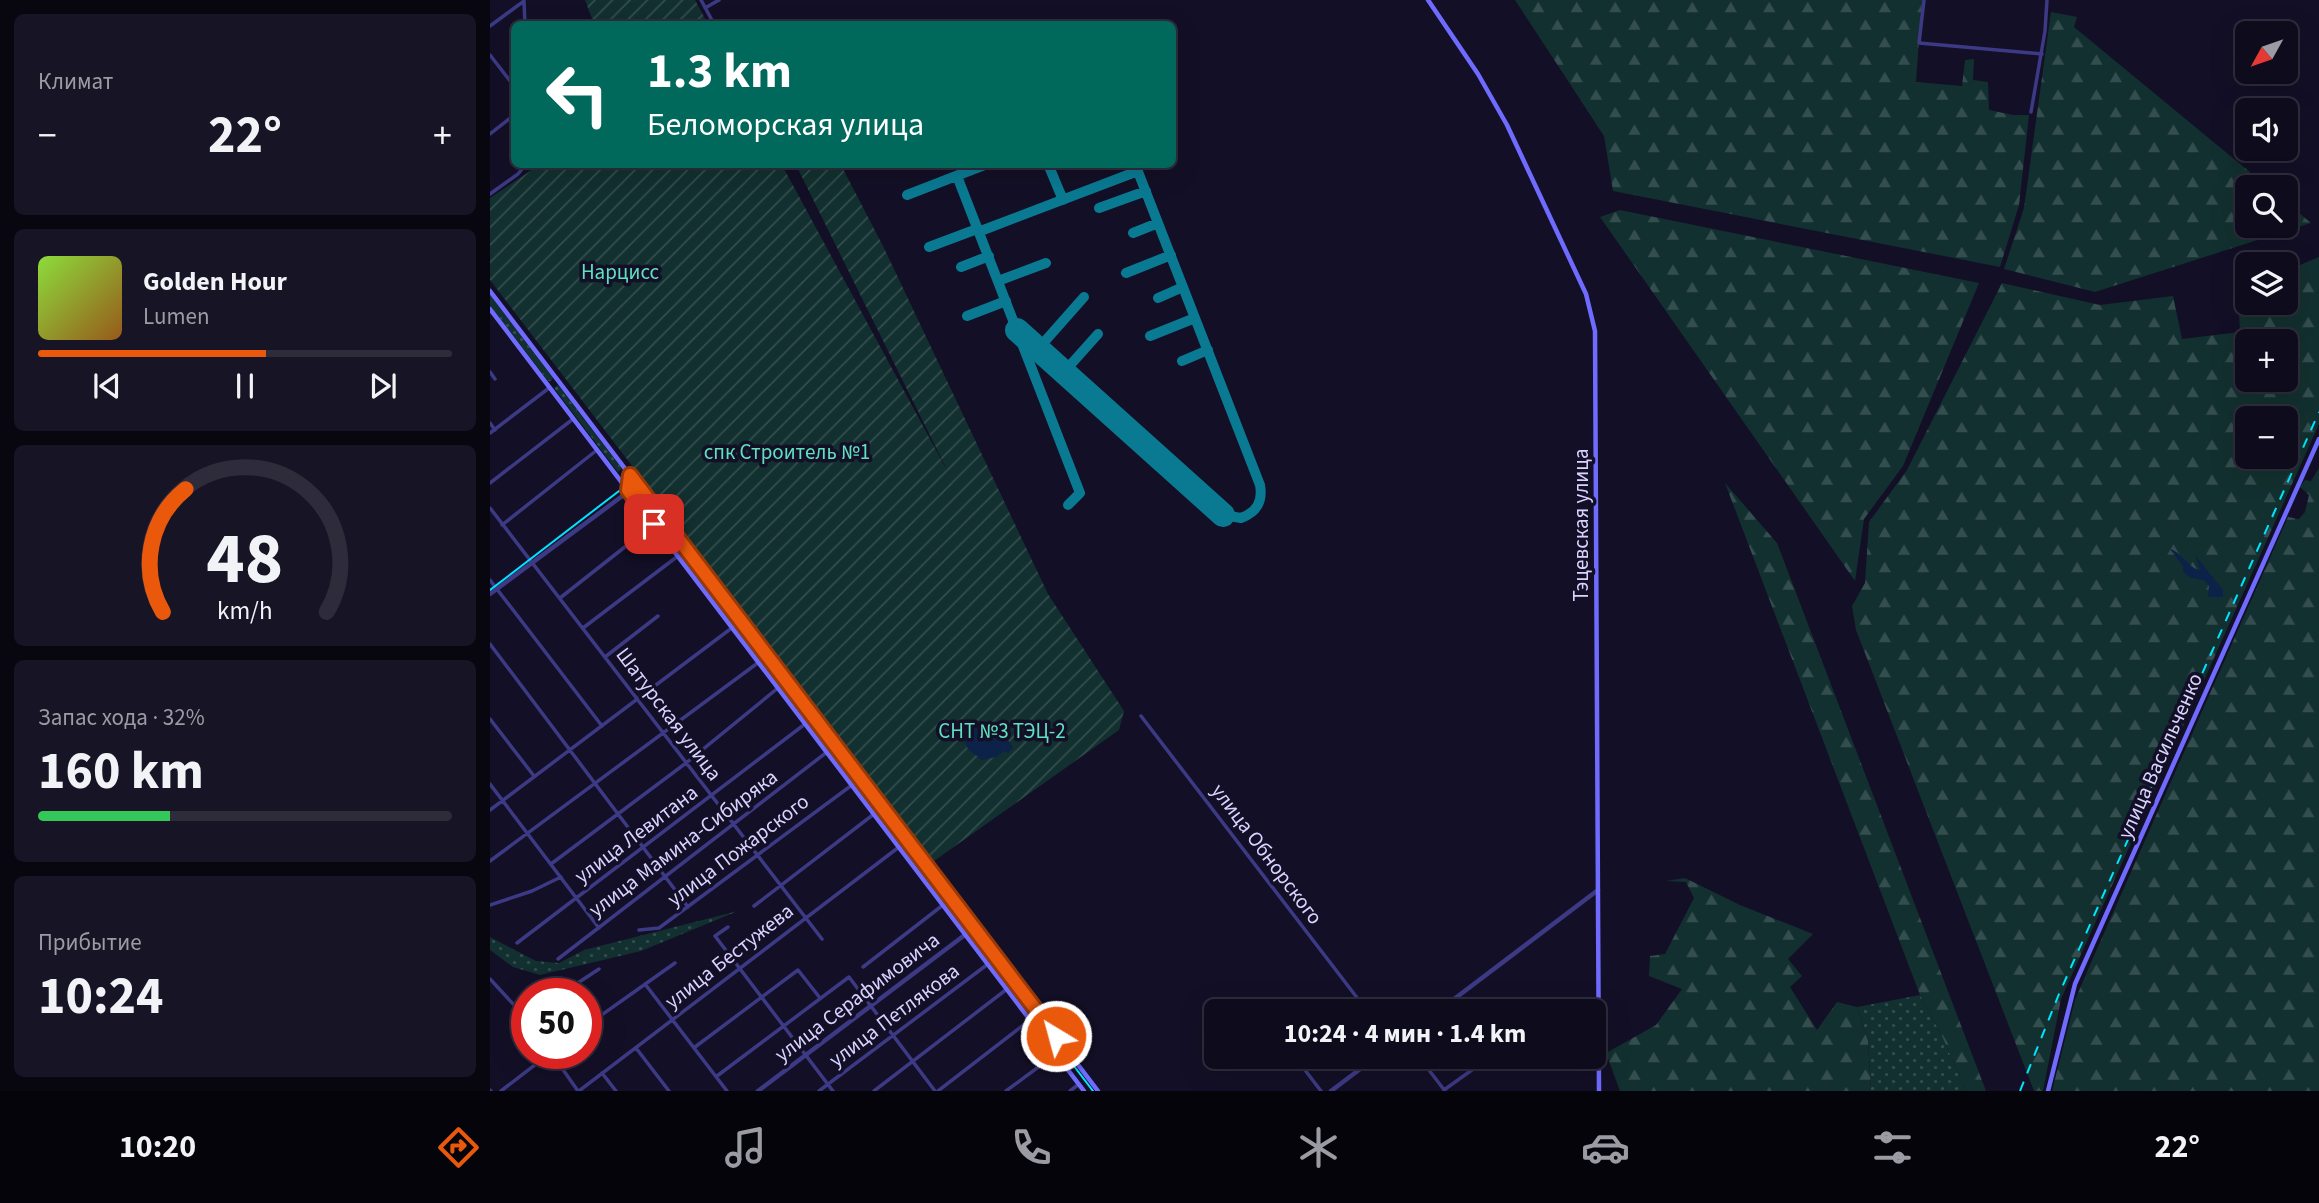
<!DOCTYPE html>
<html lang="ru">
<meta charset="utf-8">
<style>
body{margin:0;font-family:"Source Sans 3",sans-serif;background:#171425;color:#f1f3f6;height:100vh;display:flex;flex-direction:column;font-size:26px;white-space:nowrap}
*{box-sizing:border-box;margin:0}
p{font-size:23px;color:#9b9ba3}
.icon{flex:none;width:38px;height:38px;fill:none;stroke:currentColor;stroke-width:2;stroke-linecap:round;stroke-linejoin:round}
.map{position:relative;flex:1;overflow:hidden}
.details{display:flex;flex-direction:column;gap:14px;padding:14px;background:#08060f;width:490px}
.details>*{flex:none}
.top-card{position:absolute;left:21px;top:21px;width:665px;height:147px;border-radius:10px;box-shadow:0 7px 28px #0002,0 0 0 2px #2e2b3b;background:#00695c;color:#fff;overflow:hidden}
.needle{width:46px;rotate:230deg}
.fabs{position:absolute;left:1745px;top:21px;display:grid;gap:14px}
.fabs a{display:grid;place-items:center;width:63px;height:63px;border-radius:10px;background:#0e0b1c;box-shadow:0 7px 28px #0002,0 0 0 2px #2e2b3b;font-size:35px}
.speed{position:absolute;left:21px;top:978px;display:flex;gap:14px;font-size:35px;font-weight:700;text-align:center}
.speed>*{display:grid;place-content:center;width:91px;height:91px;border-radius:50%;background:#0e0b1c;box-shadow:0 7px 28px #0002,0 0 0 2px #2e2b3b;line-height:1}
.speed .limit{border:10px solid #d22;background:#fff;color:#111}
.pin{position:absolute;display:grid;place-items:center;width:60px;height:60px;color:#fff;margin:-30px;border-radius:14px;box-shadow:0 4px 10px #0006}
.me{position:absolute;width:77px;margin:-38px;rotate:323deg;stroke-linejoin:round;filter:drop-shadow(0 0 5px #0008)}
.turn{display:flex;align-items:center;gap:24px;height:147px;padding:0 21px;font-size:32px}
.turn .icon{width:91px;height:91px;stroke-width:2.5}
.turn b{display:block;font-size:49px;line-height:60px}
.big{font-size:52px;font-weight:700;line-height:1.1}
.details .widget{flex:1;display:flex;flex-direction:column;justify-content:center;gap:10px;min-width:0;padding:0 24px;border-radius:10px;background:#171425}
.details .dial{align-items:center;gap:0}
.dial svg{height:182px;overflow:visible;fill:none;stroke:#2e2b3b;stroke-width:7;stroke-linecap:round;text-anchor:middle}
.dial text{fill:#f1f3f6;stroke:none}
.song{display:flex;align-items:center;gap:21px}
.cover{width:84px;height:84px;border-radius:10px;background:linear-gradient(135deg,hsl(90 70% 55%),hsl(30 70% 35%))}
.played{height:7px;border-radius:4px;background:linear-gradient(90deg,#ea580c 55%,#2e2b3b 55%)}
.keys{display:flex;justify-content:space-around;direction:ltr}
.heat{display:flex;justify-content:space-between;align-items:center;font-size:38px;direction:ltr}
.charge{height:10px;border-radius:5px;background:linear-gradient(90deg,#34c759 32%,#2e2b3b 0)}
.trip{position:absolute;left:714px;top:999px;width:402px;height:70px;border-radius:10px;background:#0e0b1c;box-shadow:0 7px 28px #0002,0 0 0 2px #2e2b3b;font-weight:700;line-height:70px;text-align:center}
.tabs{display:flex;height:112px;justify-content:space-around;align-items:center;background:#06040b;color:#9b9ba3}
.tabs .icon{width:49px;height:49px}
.tabs .current{color:#ea580c}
.tabs b{font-size:32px;color:#f1f3f6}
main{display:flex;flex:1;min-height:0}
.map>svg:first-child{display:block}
.grass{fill:url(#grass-dots)}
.forest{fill:url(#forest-firs);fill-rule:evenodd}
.garden{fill:url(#garden-furrows)}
.water{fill:#0c2248}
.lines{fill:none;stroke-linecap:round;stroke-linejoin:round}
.taxiway{stroke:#0a7a92;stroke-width:10}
.runway{stroke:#0a7a92;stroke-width:24}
.minor{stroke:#3d3a85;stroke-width:3.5}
.tertiary{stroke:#3d3a85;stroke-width:4.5}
.secondary{stroke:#6f6bff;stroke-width:4.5}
.tram{stroke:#00e5ff;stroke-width:2}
.rail{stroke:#00e5ff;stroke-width:2;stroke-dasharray:10 9;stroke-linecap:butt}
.route-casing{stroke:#983908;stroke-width:18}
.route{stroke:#ea580c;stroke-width:12}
.labels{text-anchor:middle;stroke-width:7;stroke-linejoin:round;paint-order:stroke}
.park-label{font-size:21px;fill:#5fe0c0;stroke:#130f26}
.street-label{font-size:21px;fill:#d9d4ff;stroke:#130f26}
</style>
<main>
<section class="details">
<div class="widget"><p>Климат</p>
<div class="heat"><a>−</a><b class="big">22°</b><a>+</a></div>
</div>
<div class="widget">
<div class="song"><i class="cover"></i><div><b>Golden Hour</b><p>Lumen</p></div></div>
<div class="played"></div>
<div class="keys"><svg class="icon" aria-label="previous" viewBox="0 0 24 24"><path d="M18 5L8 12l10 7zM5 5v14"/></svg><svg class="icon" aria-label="pause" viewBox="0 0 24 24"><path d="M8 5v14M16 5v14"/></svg><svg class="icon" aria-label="next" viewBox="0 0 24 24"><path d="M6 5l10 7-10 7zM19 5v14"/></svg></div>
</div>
<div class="widget dial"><svg viewBox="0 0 100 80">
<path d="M14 69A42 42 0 1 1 86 69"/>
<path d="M14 69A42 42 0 0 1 24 15" stroke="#ea580c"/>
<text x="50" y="56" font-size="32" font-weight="700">48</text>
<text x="50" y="72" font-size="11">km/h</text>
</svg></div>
<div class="widget"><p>Запас хода · 32%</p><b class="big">160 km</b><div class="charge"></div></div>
<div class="widget"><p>Прибытие</p><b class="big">10:24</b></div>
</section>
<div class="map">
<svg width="1829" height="1091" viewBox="0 0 1829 1091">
<defs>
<pattern id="grass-dots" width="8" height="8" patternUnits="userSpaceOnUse" patternTransform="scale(1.75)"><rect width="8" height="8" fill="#12302f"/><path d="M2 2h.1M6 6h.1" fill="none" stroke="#344d4e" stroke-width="1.8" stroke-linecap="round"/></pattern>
<pattern id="forest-firs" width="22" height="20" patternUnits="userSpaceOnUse" patternTransform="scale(1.75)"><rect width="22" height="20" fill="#12302f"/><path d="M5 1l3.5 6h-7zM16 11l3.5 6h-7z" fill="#344d4e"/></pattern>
<pattern id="garden-furrows" width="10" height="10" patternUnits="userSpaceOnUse" patternTransform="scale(1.75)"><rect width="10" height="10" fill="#12302f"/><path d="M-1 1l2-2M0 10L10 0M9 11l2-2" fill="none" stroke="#344d4e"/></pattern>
</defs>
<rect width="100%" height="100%" fill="#130f26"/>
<path class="grass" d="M0 295 63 378 61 381H58L0 305Z
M68 385 132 469 128 472 64 388Z
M146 485 249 622 243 626 141 490Z
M251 624 481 928 476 933 245 629Z
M248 911 151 951 50 975 23 967 0 950V937L46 961 69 963 94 950Z
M1430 995 1452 1036 1476 1091H1381L1378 1041 1367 1007Z"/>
<path class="forest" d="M1025 0H1432L1426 82 1472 86 1475 60 1484 59 1483 80 1498 82 1499 110 1523 115H1539L1529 205 1510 267 1123 191 1114 136Z
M1561 12 1587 17 1584 27 1778 187H1757V226H1796V202L1821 223 1605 292 1514 269 1534 208Z
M1130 210 1489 283 1413 466 1374 519 1365 581 1110 217Z
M1829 257V424L1571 999 1553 1091H1544L1366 630 1362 606 1375 583 1379 522 1417 470 1512 283 1610 305 1683 296 1692 339 1750 332 1748 292 1757 288V303H1796V271ZM1757 341H1796V380H1757ZM1757 418H1796V457H1757Z
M1829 468V1091H1562L1585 1000 1603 958 1798 517 1809 519 1815 512 1819 495 1810 487 1815 480 1821 481Z
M1235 483 1287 543 1496 1091H1476L1452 1036 1430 995Z
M1195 878 1250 905 1323 934 1298 959 1312 976 1300 987 1327 1030 1347 1002 1367 1007 1378 1041 1381 1091H1130L1116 1053 1166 1025 1192 989 1159 976 1160 956 1175 954 1204 898 1196 882 1176 881Z"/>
<path class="garden" d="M95 0H205L218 24H104Z
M49 165H292L459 474 306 165H351L394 248 558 594 634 711 629 730 444 861 0 280V198Z"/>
<path class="water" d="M1680 549C1693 553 1698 568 1710 570L1705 555 1733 590V597H1718L1719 586 1714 580 1701 578 1693 572V566Z
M487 726 501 739 515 735 523 748 518 753 514 751 506 757 492 760 478 749 473 738 481 728Z"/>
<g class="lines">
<path class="taxiway" d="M558 164 573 200
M645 164 770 485C773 502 767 512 751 518L733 515
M467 176 590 493 578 505
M417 195 497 164
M609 208 656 191
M488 232 648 171
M643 233 668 223
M439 247 487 229
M471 267 499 256
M636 273 681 255
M508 281 556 263
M668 298 693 287
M477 316 516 301
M660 336 705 318
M548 349 594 297
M692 361 718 350
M574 372 608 334"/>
<path class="runway" d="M527 330 733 515"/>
<path class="minor" d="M211 0 224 24
M1434 0 1429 43 1552 54
M34 2 35 24
M215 8 229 0
M0 26 34 1
M0 55 24 86
M1541 112 1555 31 1557 0
M0 134 24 115
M0 194 28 174 36 164
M0 372 5 379
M0 423 5 430
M0 433 59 388
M0 483 83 419
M0 508 332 939
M12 525 107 450
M0 580 112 726
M70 598 164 524
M93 628 188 556
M0 644 198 907
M115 657 168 616
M651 716 878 1012
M0 719 44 776
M0 784 109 928
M0 810 251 621
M0 861 269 662
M61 864 196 763 288 688
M0 905 42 891 71 877
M264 906 384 814
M238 927 225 936 343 1091
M149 930 169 928 362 785
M27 943 315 724
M68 959 337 752
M373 967 453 905
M0 979 37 1019
M155 984 237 1091
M71 994 109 969
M96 1026 185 963
M205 1047 308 970 330 998
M146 1048 179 1091
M62 1054 88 1091
M805 1057 831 1091
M929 1057 955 1091
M112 1073 126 1091
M227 1076 359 977 445 1091
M0 1090 1 1091
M954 1090 1000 1057
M11 1091 59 1054
M89 1091 409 847
M329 1091 498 964
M384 1091 517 989
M448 1091 540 1020
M516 1091 566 1054
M580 1091 589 1084"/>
<path class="tertiary" d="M0 594 135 494 140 475
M947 1012 1108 890
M268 1091 484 928
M841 1091 886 1057"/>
<path class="secondary" d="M938 0 988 74 1017 125 1096 294 1105 331 1109 1091
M0 291 608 1091
M0 309 594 1091
M1558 1091 1585 984 1829 439"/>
<path class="tram" d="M0 590 129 491 141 489 149 494 603 1091"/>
<path class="rail" d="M1530 1091 1569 994 1829 412"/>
</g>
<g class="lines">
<defs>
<path id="route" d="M164 524 138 490 140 475 566 1036"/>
</defs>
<use href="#route" class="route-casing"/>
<use href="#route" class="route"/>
</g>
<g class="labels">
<g class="park-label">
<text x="130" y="279">Нарцисс</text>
<text x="297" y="459">спк Строитель №1</text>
<text x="512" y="738">СНТ №3 ТЭЦ-2</text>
</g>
<g class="street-label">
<text transform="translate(1091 525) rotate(-90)" y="7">Тэцевская улица</text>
<text transform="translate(179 714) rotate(53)" y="7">Шатурская улица</text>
<text transform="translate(1670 756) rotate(-66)" y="7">улица Васильченко</text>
<text transform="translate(146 834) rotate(-37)" y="7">улица Левитана</text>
<text transform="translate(193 843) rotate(-37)" y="7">улица Мамина-Сибиряка</text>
<text transform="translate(248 850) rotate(-37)" y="7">улица Пожарского</text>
<text transform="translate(777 854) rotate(53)" y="7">улица Обнорского</text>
<text transform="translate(239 956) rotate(-38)" y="7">улица Бестужева</text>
<text transform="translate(367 997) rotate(-37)" y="7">улица Серафимовича</text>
<text transform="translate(404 1015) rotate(-37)" y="7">улица Петлякова</text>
</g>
</g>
</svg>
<div class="fabs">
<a><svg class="needle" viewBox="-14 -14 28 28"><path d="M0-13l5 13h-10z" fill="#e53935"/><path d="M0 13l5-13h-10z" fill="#9b9ba3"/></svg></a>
<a><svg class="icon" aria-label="sound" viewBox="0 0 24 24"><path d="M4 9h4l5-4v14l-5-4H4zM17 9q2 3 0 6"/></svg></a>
<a><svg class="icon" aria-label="search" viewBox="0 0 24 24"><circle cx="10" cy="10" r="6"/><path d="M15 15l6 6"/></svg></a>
<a><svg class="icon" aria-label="layers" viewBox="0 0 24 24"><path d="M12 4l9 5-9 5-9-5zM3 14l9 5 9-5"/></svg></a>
<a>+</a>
<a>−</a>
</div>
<div class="speed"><div class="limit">50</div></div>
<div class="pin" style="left:164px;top:524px;background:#d93025"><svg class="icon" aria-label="arrive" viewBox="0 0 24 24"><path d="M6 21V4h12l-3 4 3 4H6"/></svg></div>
<svg class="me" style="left:566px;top:1036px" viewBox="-20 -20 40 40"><circle r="17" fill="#ea580c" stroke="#fff" stroke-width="3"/><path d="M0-11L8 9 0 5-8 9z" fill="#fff"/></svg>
<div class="trip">10:24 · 4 мин · 1.4 km</div>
<div class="top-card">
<div class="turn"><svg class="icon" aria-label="left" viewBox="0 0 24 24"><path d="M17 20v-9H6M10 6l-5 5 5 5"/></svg><div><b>1.3 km</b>Беломорская улица</div></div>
</div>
</div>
</main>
<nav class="tabs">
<b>10:20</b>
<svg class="icon current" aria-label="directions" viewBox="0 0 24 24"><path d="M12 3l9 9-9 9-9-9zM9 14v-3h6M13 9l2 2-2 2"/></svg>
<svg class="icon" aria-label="music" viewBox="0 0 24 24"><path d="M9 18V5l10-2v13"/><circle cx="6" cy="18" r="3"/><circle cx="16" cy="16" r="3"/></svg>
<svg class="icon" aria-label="phone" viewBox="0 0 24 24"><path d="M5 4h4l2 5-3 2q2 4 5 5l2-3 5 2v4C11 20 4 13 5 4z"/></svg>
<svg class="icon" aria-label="climate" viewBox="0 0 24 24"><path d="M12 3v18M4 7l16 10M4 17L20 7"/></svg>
<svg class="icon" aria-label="car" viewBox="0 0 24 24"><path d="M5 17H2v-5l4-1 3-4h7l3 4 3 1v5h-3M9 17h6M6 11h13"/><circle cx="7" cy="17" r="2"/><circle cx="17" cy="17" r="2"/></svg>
<svg class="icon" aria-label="filters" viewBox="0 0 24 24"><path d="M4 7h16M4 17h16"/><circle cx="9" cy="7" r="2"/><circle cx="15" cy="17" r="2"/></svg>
<b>22°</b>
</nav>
